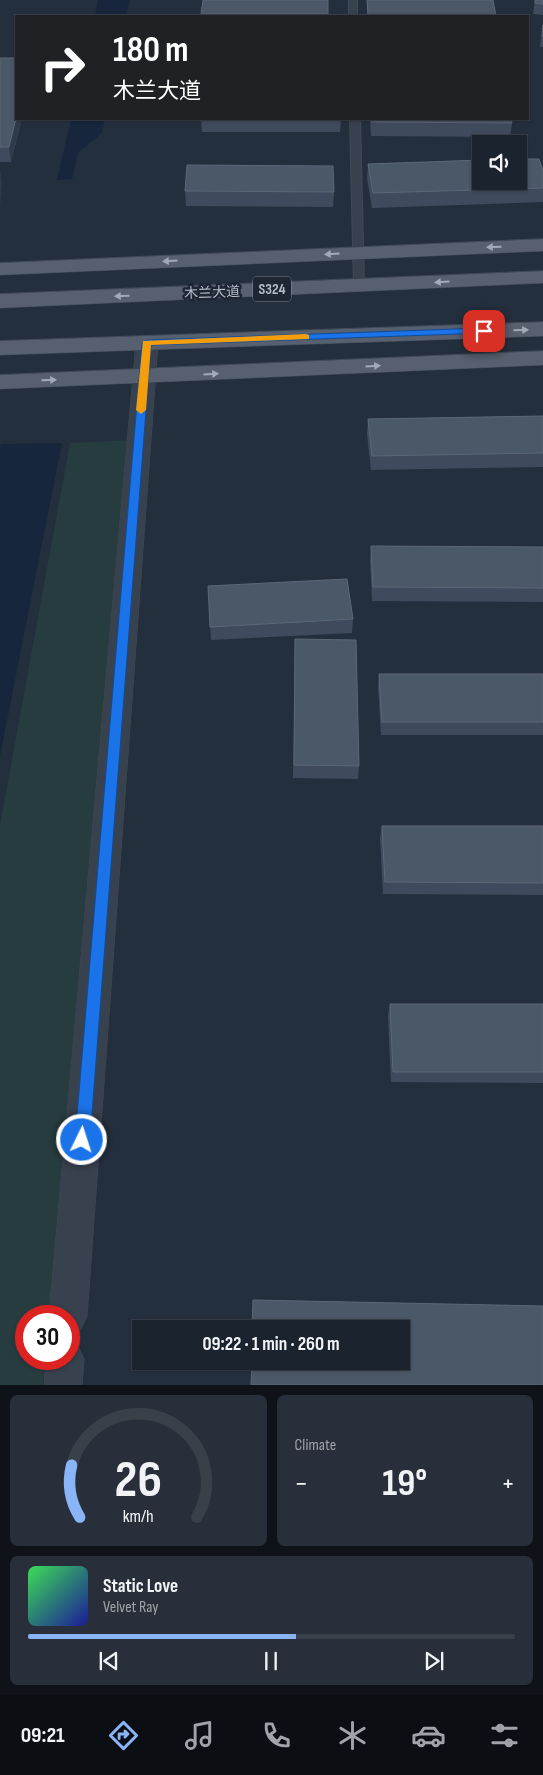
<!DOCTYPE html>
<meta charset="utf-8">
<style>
body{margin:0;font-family:"Sofia Sans Condensed","Noto Sans SC",sans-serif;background:#282f3a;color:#f1f3f6;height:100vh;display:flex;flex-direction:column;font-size:19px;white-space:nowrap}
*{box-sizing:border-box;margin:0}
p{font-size:16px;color:#a0a4aa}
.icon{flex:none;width:28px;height:28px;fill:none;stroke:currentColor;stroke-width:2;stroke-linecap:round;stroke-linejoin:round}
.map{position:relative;height:1385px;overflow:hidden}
.details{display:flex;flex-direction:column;gap:10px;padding:10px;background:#0f1319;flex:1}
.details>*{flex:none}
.hud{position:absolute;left:15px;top:15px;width:514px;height:105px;border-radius:0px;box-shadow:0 1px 4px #0004,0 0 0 1px #39404a;background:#202124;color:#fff;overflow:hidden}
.controls{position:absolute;left:472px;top:135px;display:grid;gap:10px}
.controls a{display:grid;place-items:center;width:55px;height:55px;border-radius:0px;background:#1b232e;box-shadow:0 1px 4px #0004,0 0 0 1px #39404a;font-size:25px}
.speed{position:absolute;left:15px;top:1305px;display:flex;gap:10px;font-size:25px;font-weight:700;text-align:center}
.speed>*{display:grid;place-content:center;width:65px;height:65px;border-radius:50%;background:#1b232e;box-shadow:0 1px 4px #0004,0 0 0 1px #39404a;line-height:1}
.speed .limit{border:8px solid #d22;background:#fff;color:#111}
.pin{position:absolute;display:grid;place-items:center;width:42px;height:42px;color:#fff;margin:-21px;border-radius:10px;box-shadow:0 2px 8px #0006}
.me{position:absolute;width:55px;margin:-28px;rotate:4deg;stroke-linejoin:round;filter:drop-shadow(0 0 4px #0008)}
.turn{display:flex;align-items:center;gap:18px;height:105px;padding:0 15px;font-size:22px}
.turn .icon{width:65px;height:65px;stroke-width:2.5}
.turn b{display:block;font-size:35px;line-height:42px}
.big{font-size:38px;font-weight:700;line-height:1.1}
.details .card{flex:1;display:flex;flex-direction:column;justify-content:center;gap:8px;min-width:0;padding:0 18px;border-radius:8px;background:#282f3a}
.details .dial{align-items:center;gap:0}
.dial svg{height:130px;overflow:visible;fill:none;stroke:#39404a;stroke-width:7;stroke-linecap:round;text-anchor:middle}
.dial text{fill:#f1f3f6;stroke:none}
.song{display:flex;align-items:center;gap:15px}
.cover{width:60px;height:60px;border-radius:8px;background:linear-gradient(135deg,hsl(130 70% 55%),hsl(240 70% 35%))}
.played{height:5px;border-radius:2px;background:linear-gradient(90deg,#8ab4f8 55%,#39404a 55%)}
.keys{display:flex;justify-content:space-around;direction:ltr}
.heat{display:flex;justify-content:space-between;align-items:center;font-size:28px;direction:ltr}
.details .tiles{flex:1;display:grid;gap:10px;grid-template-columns:1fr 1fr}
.card:last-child{grid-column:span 2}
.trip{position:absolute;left:132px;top:1320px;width:278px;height:50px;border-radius:0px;background:#1b232e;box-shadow:0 1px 4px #0004,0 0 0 1px #39404a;font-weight:700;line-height:50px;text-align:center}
.dock{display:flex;height:80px;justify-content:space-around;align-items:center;background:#0b0e12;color:#a0a4aa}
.dock .icon{width:35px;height:35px}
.dock .selected{color:#8ab4f8}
.dock b{font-size:22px;color:#f1f3f6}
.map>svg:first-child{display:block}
.green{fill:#263c3f}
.water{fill:#17263c}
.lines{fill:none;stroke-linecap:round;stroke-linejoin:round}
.lane-casing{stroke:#414a57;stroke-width:2}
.street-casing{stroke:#414a57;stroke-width:1}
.primary-casing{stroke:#414a57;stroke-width:1}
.lane{fill:#38414e;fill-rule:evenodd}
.street{fill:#38414e;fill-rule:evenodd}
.primary{fill:#56606e;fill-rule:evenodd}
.wall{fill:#3f4b5c}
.shaded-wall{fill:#2f3b4b}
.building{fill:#4b5868;stroke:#5c6777}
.oneway{fill:#a1aab7}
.route{fill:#1a73e8;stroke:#114b97}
.slow{fill:#f59e0b}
.labels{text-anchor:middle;stroke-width:5;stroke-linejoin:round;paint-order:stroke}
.far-street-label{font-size:14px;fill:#b4bcc9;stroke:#1d2633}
.shield{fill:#1d2633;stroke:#878f9c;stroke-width:1}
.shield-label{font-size:15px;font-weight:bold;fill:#b4bcc9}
</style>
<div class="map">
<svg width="543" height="1385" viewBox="0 0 543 1385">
<rect width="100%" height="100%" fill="#242f3e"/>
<path class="green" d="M132 440 49 1316H26V1359H45L43 1385H0V825L70 443Z"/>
<path class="water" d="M98 0H130L126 16H95Z
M71 119H105L102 133 78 153 72 179 57 180Z
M62 443 0 756V447L1 444Z"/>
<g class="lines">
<defs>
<path id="lane" d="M349 0H357V16H349Z
M350 119H360L364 286 359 289 354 286Z"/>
<path id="street" d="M147 336 155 338 158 343 87 1316 81 1329 69 1334V1316H49L136 343 139 338Z
M69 1342 78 1346 84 1359 82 1385H44L46 1359H69Z"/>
<path id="primary" d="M543 239V251L0 275V263Z
M543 271V283L0 308V294Z
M543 322V336L0 355V341Z
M543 351V365L0 389V375Z"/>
</defs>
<use href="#lane" class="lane-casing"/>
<use href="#street" class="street-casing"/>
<use href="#primary" class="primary-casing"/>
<use href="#lane" class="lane"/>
<use href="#street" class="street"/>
<use href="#primary" class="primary"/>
</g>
<path class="wall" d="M328 0V16H202L201 14Z
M367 0H493L496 16H367Z
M535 0H543V15L533 14Z
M543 23V47H540Z
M0 58 16 119H22L11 162H0Z
M201 119H341L340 132H202Z
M370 119H511L512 123 510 137 371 136Z
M368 164 543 170V202L372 208 367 178Z
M185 191 334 192 333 207 186 206Z
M543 416V467L371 470 367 434 368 419Z
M371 546 543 547V602L372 601 370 560Z
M208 586 353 619 352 633 211 640Z
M295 639 359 766 358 779 293 778Z
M379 674H543V735H381L378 687Z
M382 826H543V895L383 894 380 838Z
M390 1004H543V1083L391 1082 388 1015Z"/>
<path class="shaded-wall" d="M16 119H22L11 162 9 147Z
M0 169 2 183 0 206Z"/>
<path class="building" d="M203 0H328V14H201Z
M367 0H493L496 16H368Z
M535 0H543V4L535 3Z
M543 25V36H542Z
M0 58H16V118L9 147H0Z
M372 119H511L512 123 372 122Z
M519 159H539L543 170V188L373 193 368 164 481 160V181H519Z
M187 165 333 166 334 192 185 191Z
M543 416V453L372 456 368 419Z
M371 546 543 547V588L373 587Z
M347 579 353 619 210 627 208 586Z
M295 639 356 640 359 766 294 765Z
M379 674H543V722H382Z
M382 826H543V883L385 882Z
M390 1004H543V1072H393Z
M253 1300 543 1306V1385H251L252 1361H401V1329H252Z"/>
<defs><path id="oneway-solid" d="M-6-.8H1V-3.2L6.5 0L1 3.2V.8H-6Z" transform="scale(1.25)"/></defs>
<g class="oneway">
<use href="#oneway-solid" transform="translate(494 247) rotate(178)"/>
<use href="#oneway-solid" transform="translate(332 254) rotate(177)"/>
<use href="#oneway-solid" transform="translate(170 261) rotate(177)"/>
<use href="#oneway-solid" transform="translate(442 282) rotate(177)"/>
<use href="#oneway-solid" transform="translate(122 296) rotate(178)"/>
<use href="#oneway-solid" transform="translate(521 330) rotate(-2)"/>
<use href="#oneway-solid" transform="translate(373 366) rotate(-3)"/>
<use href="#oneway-solid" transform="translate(211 374) rotate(-3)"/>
<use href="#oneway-solid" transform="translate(49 380) rotate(-2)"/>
</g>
<path class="route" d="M484 328 487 329V333L151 345 90 1140 87 1145 82 1147 77 1145 75 1140 142 343 146 340Z"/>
<path class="slow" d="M306 334 309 335V339L151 345 146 410 141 414 136 410 143 341Z"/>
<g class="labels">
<g class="far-street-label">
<text transform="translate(212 292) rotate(-2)" y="5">木兰大道</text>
</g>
<rect class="shield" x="253" y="276.5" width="38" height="25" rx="4"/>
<g class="shield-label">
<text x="272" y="294">S324</text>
</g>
</g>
</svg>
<div class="controls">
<a><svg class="icon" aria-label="sound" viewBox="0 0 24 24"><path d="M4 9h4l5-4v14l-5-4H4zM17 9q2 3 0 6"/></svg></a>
</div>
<div class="speed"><div class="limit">30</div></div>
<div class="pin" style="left:484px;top:331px;background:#d93025"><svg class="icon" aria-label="arrive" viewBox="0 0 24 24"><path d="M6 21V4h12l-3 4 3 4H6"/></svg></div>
<svg class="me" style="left:82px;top:1140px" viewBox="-20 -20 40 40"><circle r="17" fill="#1a73e8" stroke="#fff" stroke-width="3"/><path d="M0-11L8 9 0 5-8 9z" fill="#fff"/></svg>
<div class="trip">09:22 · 1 min · 260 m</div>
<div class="hud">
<div class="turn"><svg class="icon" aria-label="right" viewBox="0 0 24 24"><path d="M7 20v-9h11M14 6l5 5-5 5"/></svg><div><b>180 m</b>木兰大道</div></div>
</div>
</div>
<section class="details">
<div class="tiles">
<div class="card dial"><svg viewBox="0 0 100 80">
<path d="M14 69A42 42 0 1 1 86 69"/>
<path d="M14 69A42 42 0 0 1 9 37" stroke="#8ab4f8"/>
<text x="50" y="56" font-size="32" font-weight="700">26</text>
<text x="50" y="72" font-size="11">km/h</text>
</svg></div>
<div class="card"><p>Climate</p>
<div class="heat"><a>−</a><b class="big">19°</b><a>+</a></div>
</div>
<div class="card">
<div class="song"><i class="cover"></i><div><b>Static Love</b><p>Velvet Ray</p></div></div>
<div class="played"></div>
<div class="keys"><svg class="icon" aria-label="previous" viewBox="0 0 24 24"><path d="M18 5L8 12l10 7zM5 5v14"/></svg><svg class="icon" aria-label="pause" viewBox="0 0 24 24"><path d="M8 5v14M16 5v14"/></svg><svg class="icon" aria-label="next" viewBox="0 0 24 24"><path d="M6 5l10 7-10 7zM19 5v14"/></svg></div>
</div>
</div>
</section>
<nav class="dock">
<b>09:21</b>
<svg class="icon selected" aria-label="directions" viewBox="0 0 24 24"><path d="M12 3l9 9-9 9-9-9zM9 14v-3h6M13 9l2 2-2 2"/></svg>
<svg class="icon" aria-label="music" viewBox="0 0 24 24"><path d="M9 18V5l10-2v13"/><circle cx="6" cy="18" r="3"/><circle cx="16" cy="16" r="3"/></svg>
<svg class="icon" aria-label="phone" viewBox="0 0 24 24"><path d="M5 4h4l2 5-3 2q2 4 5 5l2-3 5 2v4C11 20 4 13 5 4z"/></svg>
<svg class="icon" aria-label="climate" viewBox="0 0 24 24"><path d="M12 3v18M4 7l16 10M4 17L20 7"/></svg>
<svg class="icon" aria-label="car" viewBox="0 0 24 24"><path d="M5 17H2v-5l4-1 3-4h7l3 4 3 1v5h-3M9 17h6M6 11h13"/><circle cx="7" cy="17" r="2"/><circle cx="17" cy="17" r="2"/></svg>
<svg class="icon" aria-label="filters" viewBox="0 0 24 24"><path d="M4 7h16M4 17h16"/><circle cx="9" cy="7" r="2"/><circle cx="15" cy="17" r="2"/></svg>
</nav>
